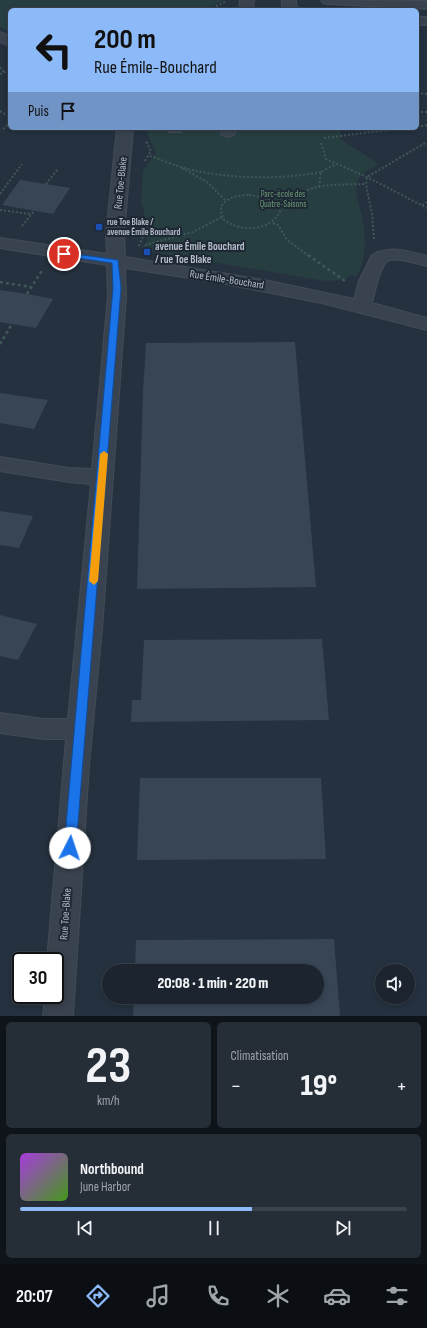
<!DOCTYPE html>
<html lang="fr">
<meta charset="utf-8">
<style>
body{margin:0;font-family:"Sofia Sans Condensed",sans-serif;background:#252d37;color:#f1f3f6;height:100vh;display:flex;flex-direction:column;font-size:15px;white-space:nowrap}
*{box-sizing:border-box;margin:0}
p{font-size:13px;color:#a0a5aa}
.icon{flex:none;width:22px;height:22px;fill:none;stroke:currentColor;stroke-width:2;stroke-linecap:round;stroke-linejoin:round}
.map{position:relative;height:1016px;overflow:hidden}
.side{display:flex;flex-direction:column;gap:6px;padding:6px;background:#0f141a;flex:1}
.side>*{flex:none}
.hud{position:absolute;left:8px;top:8px;width:411px;height:122px;border-radius:6px;box-shadow:0 2px 6px #0003,0 0 0 1px #3a424b;background:#8cbaf8;color:#111;overflow:hidden}
.controls{position:absolute;left:375px;top:964px;display:grid;gap:8px}
.controls a{display:grid;place-items:center;width:40px;height:40px;border-radius:50%;background:#1c252f;box-shadow:0 2px 6px #0003,0 0 0 1px #3a424b;font-size:20px}
.speed{position:absolute;left:12px;top:952px;display:flex;gap:8px;font-size:20px;font-weight:700;text-align:center}
.speed>*{display:grid;place-content:center;width:52px;height:52px;border-radius:50%;background:#1c252f;box-shadow:0 2px 6px #0003,0 0 0 1px #3a424b;line-height:1}
.speed .limit{border:2px solid #111;border-radius:6px;background:#fff;color:#111}
.pin{position:absolute;display:grid;place-items:center;width:34px;height:34px;color:#fff;margin:-17px;border:2px solid #fff;border-radius:50%;box-shadow:0 1px 4px #0007}
.me{position:absolute;width:44px;margin:-22px;rotate:4deg;stroke-linejoin:round;filter:drop-shadow(0 0 3px #0008)}
.turn{display:flex;align-items:center;gap:14px;height:84px;padding:0 20px;font-size:18px}
.turn .icon{width:52px;height:52px;stroke-width:2.5}
.turn b{display:block;font-size:28px;line-height:34px}
.then{display:flex;align-items:center;height:38px;padding:0 20px;background:#0003;gap:8px;font-size:15px}
.big{font-size:30px;font-weight:800;line-height:1.1}
.side .card{flex:1;display:flex;flex-direction:column;justify-content:center;gap:6px;min-width:0;padding:0 14px;border-radius:6px;background:#252d37}
.side .dial{align-items:center;gap:0}
.dial b{font-size:52px;line-height:1}
.song{display:flex;align-items:center;gap:12px}
.cover{width:48px;height:48px;border-radius:6px;background:linear-gradient(135deg,hsl(280 70% 55%),hsl(100 70% 35%))}
.played{height:4px;border-radius:2px;background:linear-gradient(90deg,#8cbaf8 60%,#3a424b 60%)}
.keys{display:flex;justify-content:space-around;direction:ltr}
.heat{display:flex;justify-content:space-between;align-items:center;font-size:22px;direction:ltr}
.side .tiles{flex:1;display:grid;gap:6px;grid-template-columns:1fr 1fr}
.card:last-child{grid-column:span 2}
.trip{position:absolute;left:102px;top:964px;width:222px;height:40px;border-radius:20px;background:#1c252f;box-shadow:0 2px 6px #0003,0 0 0 1px #3a424b;font-weight:800;line-height:40px;text-align:center}
.dock{display:flex;height:64px;justify-content:space-around;align-items:center;background:#0b0f13;color:#a0a5aa}
.dock .icon{width:28px;height:28px}
.dock .active{color:#8cbaf8}
.dock b{font-size:18px;color:#f1f3f6}
.map>svg:first-child{display:block}
.green{fill:#273e40}
.building{fill:#374555}
.lines{fill:none;stroke-linecap:round;stroke-linejoin:round}
.minor-casing{stroke:#424c58;stroke-width:2}
.path-far1{stroke:#405758;stroke-width:2;stroke-dasharray:2 2;stroke-linecap:butt}
.path{stroke:#405758;stroke-width:2.5;stroke-dasharray:3 3;stroke-linecap:butt}
.minor{fill:#39434f;fill-rule:evenodd}
.route{fill:#1a73e8;stroke:#114b97}
.slow{fill:#f59e0b}
.transit-dot{fill:#1a4fb4;stroke:#1e2834;stroke-width:1.5}
.labels{text-anchor:middle;stroke-width:4;stroke-linejoin:round;paint-order:stroke}
.far-park-label{font-size:9px;fill:#6c9b75;stroke:#1e2834}
.far-poi-label{font-size:9px;font-weight:bold;fill:#b5beca;stroke:#1e2834;text-anchor:start}
.street-label{font-size:11px;fill:#b5beca;stroke:#1e2834}
.poi-label{font-size:11px;font-weight:bold;fill:#b5beca;stroke:#1e2834;text-anchor:start}
</style>
<div class="map">
<svg width="427" height="1016" viewBox="0 0 427 1016">
<rect width="100%" height="100%" fill="#25313f"/>
<path class="green" d="M0 0H224L203 10H10V33L0 27Z
M145 128H341L340 139 379 164C373 168 362 172 359 179 353 189 359 202 361 212 366 233 368 258 356 277L352 275 344 280 325 281 152 252 140 247 146 244 147 238V223L141 202 143 170 156 153Z"/>
<path class="building" d="M20 180 46 184 70 188 53 214 2 205Z
M0 290 27 294 53 299 36 328 0 322Z
M295 342 316 587 137 589 143 391 146 343Z
M0 393 48 400 34 429 0 423Z
M0 511 33 516 19 548 0 545Z
M0 615 37 624 18 660 0 656Z
M322 639 329 720 131 722 132 700H141L144 640Z
M140 778H321L326 859 137 860Z
M334 939 340 1016H133L134 997H317V971H135L136 940Z"/>
<g class="lines">
<defs>
<path id="minor" d="M240 0H254L253 10H239Z
M282 0H296V5L300 10H285L282 6Z
M321 0 427 1V9L328 4 323 3Z
M417 17H427V25H417Z
M0 32 10 36V46L0 42Z
M117 128H133L124 235 125 257 269 281 354 299 359 281 372 255C390 245 408 251 427 256V266C416 264 401 257 389 260 380 263 374 295 372 303L427 318V330L322 303 215 282 125 268 126 296 102 629 89 765 73 1016H43L45 995H55V961H47L66 739H44L0 733V713L44 719H68L91 484 69 482 0 471V457L69 468 92 469 108 296 107 265 0 248V238L107 254 106 235Z
M167 128H183L181 132H169Z
M220 128H236L234 135 228 137 222 135Z"/>
</defs>
<use href="#minor" class="minor-casing"/>
<path class="path-far1" d="M214 8 223 10
M209 10 226 1
M0 67 4 72
M0 74 4 72 10 73
M417 93 427 94
M0 111 10 117
M417 112H427
M417 127 427 125
M3 129 10 123
M324 138 405 128
M321 143 326 159 367 177 427 208
M150 156C163 160 175 166 188 169 230 179 279 180 321 172
M145 161 151 151 146 141
M182 168 207 182 226 201
M46 184 58 169
M319 187 321 172 336 164
M0 194 22 164
M249 195C262 197 274 198 280 211 271 232 238 233 222 218L221 207C227 197 238 195 249 195Z
M422 205 427 202
M280 207C309 182 330 185 366 184
M0 210 30 214
M273 223 278 225 287 240 309 256
M22 226 34 211
M374 239 372 214 366 184 367 177 427 142
M145 245 193 232 224 216
M139 246 143 236 141 220"/>
<path class="path" d="M308 255 345 281
M0 282 31 287
M27 294 43 269
M0 344 12 324"/>
<use href="#minor" class="minor"/>
</g>
<path class="route" d="M61 252 118 260 121 288 76 848 74 851 70 853 66 851 64 848 113 288 112 263 64 256 60 254Z"/>
<path class="slow" d="M104 451 108 454 98 581 94 585 89 581 100 454Z"/>
<g class="transit-dot">
<rect x="95" y="223" width="8" height="8" rx="2"/>
<rect x="143" y="248" width="8" height="8" rx="2"/>
</g>
<g class="labels">
<g class="far-park-label">
<text x="283" y="197">Parc-école des<tspan x="283" dy="10">Quatre-Saisons</tspan></text>
</g>
<g class="far-poi-label">
<text x="107" y="225">rue Toe Blake /<tspan x="107" dy="10">avenue Émile Bouchard</tspan></text>
</g>
<g class="street-label">
<text transform="translate(120 183) rotate(-84)" y="4">Rue Toe-Blake</text>
<text transform="translate(227 279) rotate(9)" y="4">Rue Émile-Bouchard</text>
<text transform="translate(65 914) rotate(-86)" y="4">Rue Toe-Blake</text>
</g>
<g class="poi-label">
<text x="155" y="250">avenue Émile Bouchard<tspan x="155" dy="13">/ rue Toe Blake</tspan></text>
</g>
</g>
</svg>
<div class="controls">
<a><svg class="icon" aria-label="sound" viewBox="0 0 24 24"><path d="M4 9h4l5-4v14l-5-4H4zM17 9q2 3 0 6"/></svg></a>
</div>
<div class="speed"><div class="limit">30</div></div>
<div class="pin" style="left:64px;top:254px;background:#d93025"><svg class="icon" aria-label="arrive" viewBox="0 0 24 24"><path d="M6 21V4h12l-3 4 3 4H6"/></svg></div>
<svg class="me" style="left:70px;top:848px" viewBox="-20 -20 40 40"><circle r="19" fill="#fff"/><path d="M0-13L10 11 0 6-10 11z" fill="#1a73e8"/></svg>
<div class="trip">20:08 · 1 min · 220 m</div>
<div class="hud">
<div class="turn"><svg class="icon" aria-label="left" viewBox="0 0 24 24"><path d="M17 20v-9H6M10 6l-5 5 5 5"/></svg><div><b>200 m</b>Rue Émile-Bouchard</div></div>
<div class="then">Puis<svg class="icon" aria-label="arrive" viewBox="0 0 24 24"><path d="M6 21V4h12l-3 4 3 4H6"/></svg></div>
</div>
</div>
<section class="side">
<div class="tiles">
<div class="card dial"><b>23</b><p>km/h</p></div>
<div class="card"><p>Climatisation</p>
<div class="heat"><a>−</a><b class="big">19°</b><a>+</a></div>
</div>
<div class="card">
<div class="song"><i class="cover"></i><div><b>Northbound</b><p>June Harbor</p></div></div>
<div class="played"></div>
<div class="keys"><svg class="icon" aria-label="previous" viewBox="0 0 24 24"><path d="M18 5L8 12l10 7zM5 5v14"/></svg><svg class="icon" aria-label="pause" viewBox="0 0 24 24"><path d="M8 5v14M16 5v14"/></svg><svg class="icon" aria-label="next" viewBox="0 0 24 24"><path d="M6 5l10 7-10 7zM19 5v14"/></svg></div>
</div>
</div>
</section>
<nav class="dock">
<b>20:07</b>
<svg class="icon active" aria-label="directions" viewBox="0 0 24 24"><path d="M12 3l9 9-9 9-9-9zM9 14v-3h6M13 9l2 2-2 2"/></svg>
<svg class="icon" aria-label="music" viewBox="0 0 24 24"><path d="M9 18V5l10-2v13"/><circle cx="6" cy="18" r="3"/><circle cx="16" cy="16" r="3"/></svg>
<svg class="icon" aria-label="phone" viewBox="0 0 24 24"><path d="M5 4h4l2 5-3 2q2 4 5 5l2-3 5 2v4C11 20 4 13 5 4z"/></svg>
<svg class="icon" aria-label="climate" viewBox="0 0 24 24"><path d="M12 3v18M4 7l16 10M4 17L20 7"/></svg>
<svg class="icon" aria-label="car" viewBox="0 0 24 24"><path d="M5 17H2v-5l4-1 3-4h7l3 4 3 1v5h-3M9 17h6M6 11h13"/><circle cx="7" cy="17" r="2"/><circle cx="17" cy="17" r="2"/></svg>
<svg class="icon" aria-label="filters" viewBox="0 0 24 24"><path d="M4 7h16M4 17h16"/><circle cx="9" cy="7" r="2"/><circle cx="15" cy="17" r="2"/></svg>
</nav>
